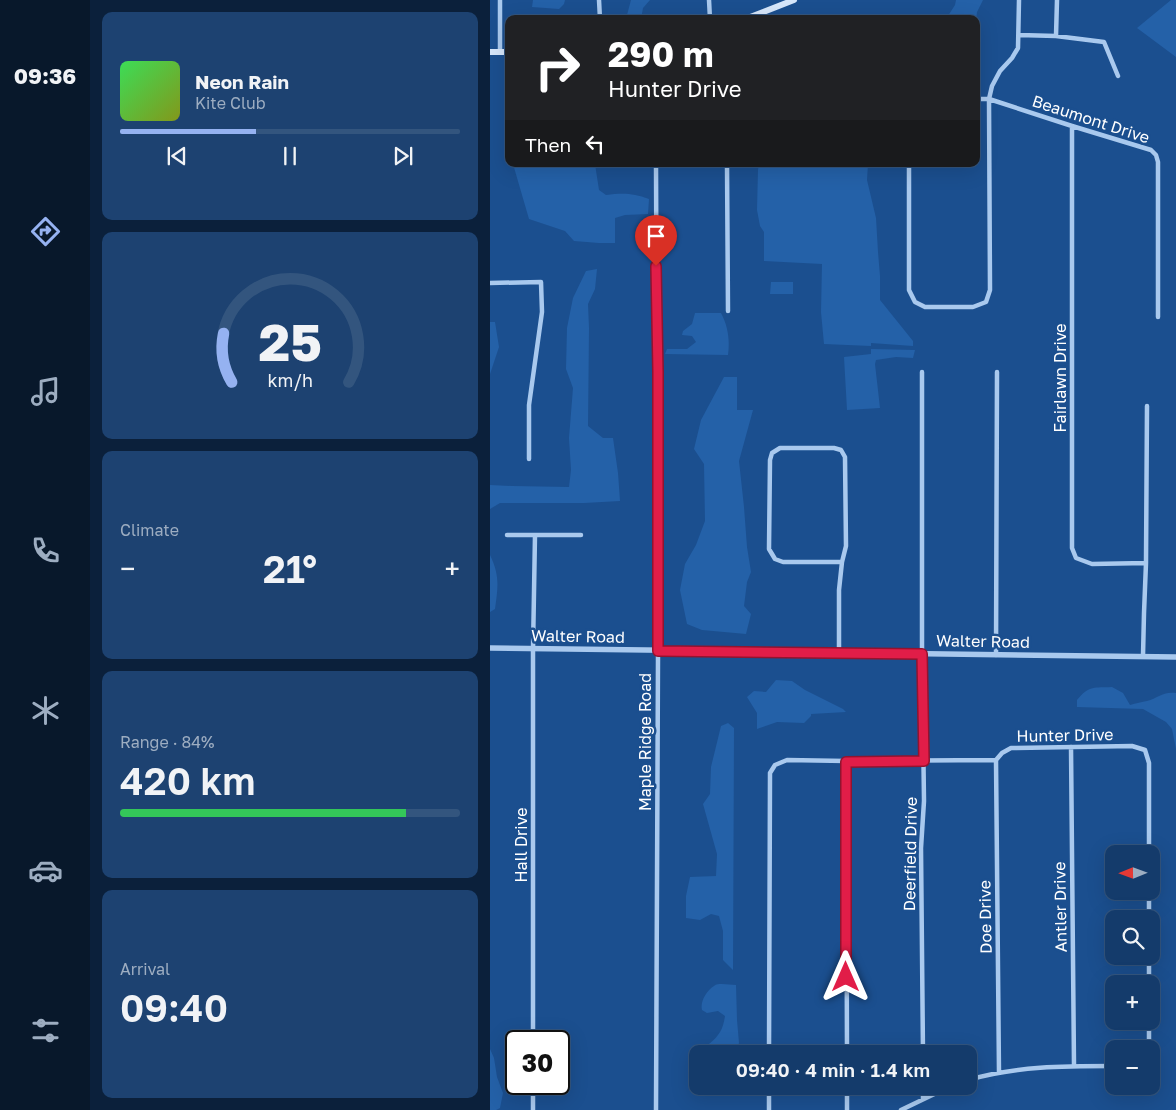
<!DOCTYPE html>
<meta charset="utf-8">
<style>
body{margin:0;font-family:"Golos Text",sans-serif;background:#1d4271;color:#f1f3f6;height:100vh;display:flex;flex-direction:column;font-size:19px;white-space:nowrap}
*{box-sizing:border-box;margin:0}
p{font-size:16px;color:#9dadc1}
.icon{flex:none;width:28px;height:28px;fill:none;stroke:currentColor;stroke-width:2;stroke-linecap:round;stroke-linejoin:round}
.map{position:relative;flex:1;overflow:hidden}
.panel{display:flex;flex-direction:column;gap:12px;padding:12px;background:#0b203b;width:400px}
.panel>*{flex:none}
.top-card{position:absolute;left:15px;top:15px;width:475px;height:152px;border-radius:10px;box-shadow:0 5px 20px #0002,0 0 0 1px #33557e;background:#202124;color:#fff;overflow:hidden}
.needle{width:32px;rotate:269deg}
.controls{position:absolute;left:615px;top:845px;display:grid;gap:10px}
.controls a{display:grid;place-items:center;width:55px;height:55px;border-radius:10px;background:#143b6b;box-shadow:0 5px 20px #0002,0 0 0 1px #33557e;font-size:25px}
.speed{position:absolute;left:15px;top:1030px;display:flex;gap:10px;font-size:25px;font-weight:700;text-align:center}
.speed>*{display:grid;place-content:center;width:65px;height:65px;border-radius:50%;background:#143b6b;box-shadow:0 5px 20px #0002,0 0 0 1px #33557e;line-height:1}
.speed .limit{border:2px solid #111;border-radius:8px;background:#fff;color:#111}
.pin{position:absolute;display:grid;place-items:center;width:42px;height:42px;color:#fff;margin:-51px -21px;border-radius:50% 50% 50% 0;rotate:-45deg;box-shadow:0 0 5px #0007}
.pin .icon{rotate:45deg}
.me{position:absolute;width:55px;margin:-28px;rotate:0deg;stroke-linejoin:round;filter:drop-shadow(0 0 4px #0008)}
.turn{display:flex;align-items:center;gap:18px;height:105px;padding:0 20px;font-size:22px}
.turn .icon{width:65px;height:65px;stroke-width:2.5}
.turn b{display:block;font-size:35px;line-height:42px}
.then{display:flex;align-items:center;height:48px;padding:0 20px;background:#0003;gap:10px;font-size:19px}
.big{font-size:38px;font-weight:600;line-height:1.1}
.panel .card{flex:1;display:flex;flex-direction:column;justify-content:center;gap:8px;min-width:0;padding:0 18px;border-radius:10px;background:#1d4271}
.panel .dial{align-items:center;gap:0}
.dial svg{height:130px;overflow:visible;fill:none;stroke:#33557e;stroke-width:7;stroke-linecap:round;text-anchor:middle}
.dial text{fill:#f1f3f6;stroke:none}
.song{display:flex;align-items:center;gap:15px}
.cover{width:60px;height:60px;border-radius:8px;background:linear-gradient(135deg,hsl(130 70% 55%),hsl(70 70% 35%))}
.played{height:5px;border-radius:2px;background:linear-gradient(90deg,#95b2f1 40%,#33557e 40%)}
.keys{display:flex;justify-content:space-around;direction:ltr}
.heat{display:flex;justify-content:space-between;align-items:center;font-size:28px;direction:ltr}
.charge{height:8px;border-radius:4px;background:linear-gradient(90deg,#34c759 84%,#33557e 0)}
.trip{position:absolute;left:199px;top:1045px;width:288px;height:50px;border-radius:10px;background:#143b6b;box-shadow:0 5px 20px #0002,0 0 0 1px #33557e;font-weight:600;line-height:50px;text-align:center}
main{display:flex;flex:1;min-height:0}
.tabs{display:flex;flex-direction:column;width:90px;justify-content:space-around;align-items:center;background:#08182b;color:#9dadc1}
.tabs .icon{width:35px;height:35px}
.tabs .on{color:#95b2f1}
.tabs b{font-size:22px;color:#f1f3f6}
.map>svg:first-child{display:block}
.green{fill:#2461a8}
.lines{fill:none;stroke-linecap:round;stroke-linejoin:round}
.minor{stroke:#a9c9ee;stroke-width:4.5}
.tertiary{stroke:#a9c9ee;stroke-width:5.5}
.secondary{stroke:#d6e6fa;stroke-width:6}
.route-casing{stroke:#92132f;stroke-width:12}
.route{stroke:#e11d48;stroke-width:9}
.labels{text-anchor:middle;stroke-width:5;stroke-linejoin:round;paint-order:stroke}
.street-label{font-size:16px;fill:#fff;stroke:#1b4f8f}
</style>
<main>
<nav class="tabs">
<b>09:36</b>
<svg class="icon on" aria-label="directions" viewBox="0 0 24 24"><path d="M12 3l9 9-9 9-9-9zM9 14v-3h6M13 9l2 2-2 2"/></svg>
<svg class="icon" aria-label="music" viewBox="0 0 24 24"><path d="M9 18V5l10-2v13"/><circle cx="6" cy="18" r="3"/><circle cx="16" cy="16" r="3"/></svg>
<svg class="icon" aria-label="phone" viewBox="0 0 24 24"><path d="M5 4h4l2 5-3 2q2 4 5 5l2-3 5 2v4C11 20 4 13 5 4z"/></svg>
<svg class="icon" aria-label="climate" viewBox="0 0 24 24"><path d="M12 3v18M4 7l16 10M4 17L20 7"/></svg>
<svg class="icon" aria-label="car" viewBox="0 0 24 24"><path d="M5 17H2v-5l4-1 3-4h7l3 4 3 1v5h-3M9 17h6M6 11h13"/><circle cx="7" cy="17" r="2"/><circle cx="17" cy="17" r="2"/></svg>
<svg class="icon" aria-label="filters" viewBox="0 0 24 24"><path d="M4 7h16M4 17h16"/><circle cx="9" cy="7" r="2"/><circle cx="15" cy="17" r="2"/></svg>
</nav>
<section class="panel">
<div class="card">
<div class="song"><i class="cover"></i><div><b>Neon Rain</b><p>Kite Club</p></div></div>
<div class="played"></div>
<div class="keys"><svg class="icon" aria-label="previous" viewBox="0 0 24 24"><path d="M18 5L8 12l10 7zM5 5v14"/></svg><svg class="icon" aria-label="pause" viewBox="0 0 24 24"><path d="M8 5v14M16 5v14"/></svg><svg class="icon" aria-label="next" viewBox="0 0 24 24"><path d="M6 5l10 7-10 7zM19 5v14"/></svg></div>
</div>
<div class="card dial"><svg viewBox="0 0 100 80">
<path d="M14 69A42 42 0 1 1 86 69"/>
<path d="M14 69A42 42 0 0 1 9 39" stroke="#95b2f1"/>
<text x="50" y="56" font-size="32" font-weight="700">25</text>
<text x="50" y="72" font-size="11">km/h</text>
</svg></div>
<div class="card"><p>Climate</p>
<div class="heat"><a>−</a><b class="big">21°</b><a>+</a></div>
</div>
<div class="card"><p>Range · 84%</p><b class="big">420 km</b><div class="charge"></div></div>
<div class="card"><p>Arrival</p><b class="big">09:40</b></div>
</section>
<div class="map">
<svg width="686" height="1110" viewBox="0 0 686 1110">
<rect width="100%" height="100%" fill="#1b4f8f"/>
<path class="green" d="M43 0H75L74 4 69 9 42 7Z
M141 0H160L153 8 151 19H139L137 15Z
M466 0H493L487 12 486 20V19H456L465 5Z
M681 0H686V57L647 28Z
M23 164H105L109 190 116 195C133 193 143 193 159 199L158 214 135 215 125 218V243H109L84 241 75 231 39 219Z
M269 164H378L377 180 386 218 388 252 390 276V300L423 341V346L381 343V346L334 344 331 312 332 264 274 261V232L270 226 267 210 268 170Z
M107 269 105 289 98 304 99 328 98 426 113 438H123L128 473 130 501 94 503H10L0 509V485L22 486 79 487 81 470 79 438 83 388 76 369 77 328 83 298 96 271Z
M281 282H303V294H280Z
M205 313H231C238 326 240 340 238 355L175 354 177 349H197L206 342 202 336 192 335 193 331 202 324Z
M0 322H5L9 347 0 374Z
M381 349 425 350 423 358 406 357 386 360 385 364 390 408 357 410 354 357 381 354Z
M234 377H247V410H263L249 461 254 507 257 547 261 572 257 582 254 606 261 614 256 634 212 630 197 624 190 590 195 564 206 545 215 521 214 464 204 449 211 420Z
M0 555C10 576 8 587 5 609L0 612Z
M286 680 302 681 315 690 353 709 356 712 321 714V716L314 723 287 722 267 729V713L257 697 264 691 276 692Z
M622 687 633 693 640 705C646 703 652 702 657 701 668 698 673 691 686 693V749L682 729 676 722 653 709 587 707V700C599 685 605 688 622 687Z
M238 723 244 728 243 970 233 960V931L229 916 221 914 210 920 196 918V896L200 877 226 876 227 854 213 804 220 794 221 767 231 726Z
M232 984 246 985 247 1020 249 1043 245 1054H221L219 1044C230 1035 233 1029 235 1016L228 1011 217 1013 212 1010C210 1002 216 991 224 986 226 984 229 984 232 984Z
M0 1049 4 1058 7 1077 13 1093 10 1108 6 1110H0Z"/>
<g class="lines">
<path class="minor" d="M10 0V52
M109 0 110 19
M219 0 220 19
M529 35 566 36 614 42 628 76
M566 36 567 0
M486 99H499L582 126 661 150 666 155 668 162V317
M582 126V548L586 558 602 564 656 563
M166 164 168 657 166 1110
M237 164 238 311
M419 164V290L425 302 435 307H483L496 302 500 290 499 99 502 86 510 71 522 58 528 48 529 0
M0 283 51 282 52 312 39 405V459
M432 372V654L434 801 431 848 433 1054
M17 535H91
M349 653V590L352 562 356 546 355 457 351 450 344 448H290L282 453 280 460 279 549 285 559 293 562H352
M506 655 507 372
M653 656 654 613 656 563 657 406
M581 747 584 1066
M506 760 509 1073
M356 761 357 1054
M659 891V919
M659 956V984
M659 1021V1049
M43 1041V649L45 535
M279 1054 280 773 285 765 297 760 356 761 506 760 512 753 521 748 642 746 655 750 659 763V854
M478 1080C525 1066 575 1066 624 1066
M357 1086V1110
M433 1086V1099
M43 1110V1084
M279 1110V1086
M411 1110 461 1086"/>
<path class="tertiary" d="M0 648 686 657"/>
<path class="secondary" d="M255 19 304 0
M0 52H19"/>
</g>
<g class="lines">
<defs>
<path id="route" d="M166 266 168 372V651L432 654 434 761 356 762V977"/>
</defs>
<use href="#route" class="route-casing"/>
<use href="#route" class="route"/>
</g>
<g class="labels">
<g class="street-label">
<text transform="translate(601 119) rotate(18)" y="6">Beaumont Drive</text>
<text transform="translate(570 378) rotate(-90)" y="6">Fairlawn Drive</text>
<text transform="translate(88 636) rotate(1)" y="6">Walter Road</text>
<text transform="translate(493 641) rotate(1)" y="6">Walter Road</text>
<text transform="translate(575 735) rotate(-1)" y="6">Hunter Drive</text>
<text transform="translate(155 742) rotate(-90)" y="6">Maple Ridge Road</text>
<text transform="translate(31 845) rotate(-90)" y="6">Hall Drive</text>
<text transform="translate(420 854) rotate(-89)" y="6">Deerfield Drive</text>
<text transform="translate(570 907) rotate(-91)" y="6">Antler Drive</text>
<text transform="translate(495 917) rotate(-91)" y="6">Doe Drive</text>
</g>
</g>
</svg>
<div class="controls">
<a><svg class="needle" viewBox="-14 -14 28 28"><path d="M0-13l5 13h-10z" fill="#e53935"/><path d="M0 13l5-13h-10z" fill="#9dadc1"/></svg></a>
<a><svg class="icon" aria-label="search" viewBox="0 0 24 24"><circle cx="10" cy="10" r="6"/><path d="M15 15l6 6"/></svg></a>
<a>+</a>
<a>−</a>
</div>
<div class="speed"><div class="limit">30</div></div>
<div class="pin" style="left:166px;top:266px;background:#d93025"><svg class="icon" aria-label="arrive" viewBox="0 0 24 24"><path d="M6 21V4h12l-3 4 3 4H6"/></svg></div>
<svg class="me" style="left:356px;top:977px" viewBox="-20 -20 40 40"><path d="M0-17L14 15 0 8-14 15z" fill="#e11d48" stroke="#fff" stroke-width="4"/></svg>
<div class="trip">09:40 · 4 min · 1.4 km</div>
<div class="top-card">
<div class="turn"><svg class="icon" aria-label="right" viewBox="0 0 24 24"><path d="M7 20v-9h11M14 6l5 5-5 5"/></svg><div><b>290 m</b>Hunter Drive</div></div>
<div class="then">Then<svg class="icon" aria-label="left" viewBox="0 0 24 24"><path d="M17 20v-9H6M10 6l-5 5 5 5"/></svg></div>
</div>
</div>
</main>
